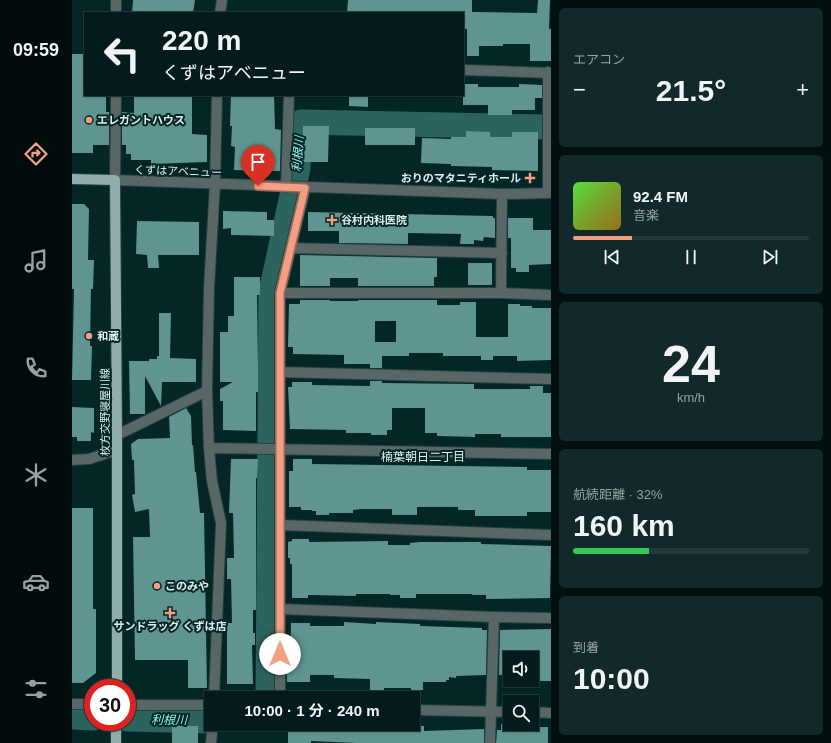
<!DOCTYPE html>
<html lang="ja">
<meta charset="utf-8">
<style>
body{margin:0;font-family:Helvetica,"Noto Sans JP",sans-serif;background:#112928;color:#f1f3f6;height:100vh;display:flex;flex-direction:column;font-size:15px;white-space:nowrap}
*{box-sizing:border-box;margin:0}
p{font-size:13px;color:#97a1a3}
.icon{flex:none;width:22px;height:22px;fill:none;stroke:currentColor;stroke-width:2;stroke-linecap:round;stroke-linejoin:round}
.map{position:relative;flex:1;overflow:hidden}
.side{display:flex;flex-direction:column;gap:8px;padding:8px;background:#020f0f;width:280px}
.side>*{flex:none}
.top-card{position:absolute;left:12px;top:12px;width:380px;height:84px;border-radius:0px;box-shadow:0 1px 3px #0004,0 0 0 1px #243a3a;background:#031c1b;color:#f1f3f6;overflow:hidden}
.fabs{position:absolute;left:431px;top:651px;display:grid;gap:8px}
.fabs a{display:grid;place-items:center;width:36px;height:36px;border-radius:0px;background:#031c1b;box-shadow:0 1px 3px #0004,0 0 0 1px #243a3a;font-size:20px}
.speed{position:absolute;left:12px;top:679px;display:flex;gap:8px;font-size:20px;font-weight:700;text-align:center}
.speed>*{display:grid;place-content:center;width:52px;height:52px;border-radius:50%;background:#031c1b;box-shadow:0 1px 3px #0004,0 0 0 1px #243a3a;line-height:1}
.speed .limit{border:6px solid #d22;background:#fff;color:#111}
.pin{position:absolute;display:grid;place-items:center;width:34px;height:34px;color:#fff;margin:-41px -17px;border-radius:50% 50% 50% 0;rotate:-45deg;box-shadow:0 0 4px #0007}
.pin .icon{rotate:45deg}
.me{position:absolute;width:44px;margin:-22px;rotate:0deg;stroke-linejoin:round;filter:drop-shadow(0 0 3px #0008)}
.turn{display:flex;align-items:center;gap:14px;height:84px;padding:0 12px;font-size:18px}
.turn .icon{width:52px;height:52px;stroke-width:2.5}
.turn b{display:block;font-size:28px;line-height:34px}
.big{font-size:30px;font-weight:700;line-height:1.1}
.side .tile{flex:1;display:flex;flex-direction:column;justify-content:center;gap:6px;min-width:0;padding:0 14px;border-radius:6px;background:#112928}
.side .dial{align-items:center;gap:0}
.dial b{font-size:52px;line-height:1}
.song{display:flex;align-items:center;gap:12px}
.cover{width:48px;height:48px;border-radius:6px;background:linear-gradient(135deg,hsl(110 70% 55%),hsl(40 70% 35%))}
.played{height:4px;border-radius:2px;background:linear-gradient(90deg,#f39f83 25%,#243a3a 25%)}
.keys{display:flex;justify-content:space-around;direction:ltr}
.heat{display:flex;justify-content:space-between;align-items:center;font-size:22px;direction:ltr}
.charge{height:6px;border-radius:3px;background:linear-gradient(90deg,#34c759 32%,#243a3a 0)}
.trip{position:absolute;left:132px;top:691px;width:216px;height:40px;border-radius:0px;background:#031c1b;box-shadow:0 1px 3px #0004,0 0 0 1px #243a3a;font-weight:700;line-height:40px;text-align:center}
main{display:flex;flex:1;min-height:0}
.menu{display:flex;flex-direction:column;width:72px;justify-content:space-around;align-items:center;background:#010b0b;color:#97a1a3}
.menu .icon{width:28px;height:28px}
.menu .current{color:#f39f83}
.menu b{font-size:18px;color:#f1f3f6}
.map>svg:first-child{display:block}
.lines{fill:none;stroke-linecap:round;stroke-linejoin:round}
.river{stroke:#2d635f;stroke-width:25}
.building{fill:#5f9490;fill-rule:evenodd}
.minor-casing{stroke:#224240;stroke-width:12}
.major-casing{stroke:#224240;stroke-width:12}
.minor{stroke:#586665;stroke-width:10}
.major{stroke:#90adab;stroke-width:10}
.route-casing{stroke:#9e6755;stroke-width:10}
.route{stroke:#f39f83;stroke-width:7}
.poi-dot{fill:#f39f83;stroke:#042624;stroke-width:1.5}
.labels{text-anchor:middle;stroke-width:4;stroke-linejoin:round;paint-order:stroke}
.poi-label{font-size:11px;font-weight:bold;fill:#ddefed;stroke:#042624;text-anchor:start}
.street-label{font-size:11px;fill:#ddefed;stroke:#042624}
.water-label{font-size:12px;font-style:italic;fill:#96f1ea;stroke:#042624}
.neighbourhood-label{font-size:12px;fill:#ddefed;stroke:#042624}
</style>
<main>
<nav class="menu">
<b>09:59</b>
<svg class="icon current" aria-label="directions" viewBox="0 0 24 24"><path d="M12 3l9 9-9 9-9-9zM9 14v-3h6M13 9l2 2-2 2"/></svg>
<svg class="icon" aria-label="music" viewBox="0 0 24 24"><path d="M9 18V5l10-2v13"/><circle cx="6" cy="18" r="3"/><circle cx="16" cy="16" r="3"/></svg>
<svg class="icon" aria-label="phone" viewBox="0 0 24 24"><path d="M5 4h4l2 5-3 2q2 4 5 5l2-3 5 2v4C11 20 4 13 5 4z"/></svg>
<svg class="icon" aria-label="climate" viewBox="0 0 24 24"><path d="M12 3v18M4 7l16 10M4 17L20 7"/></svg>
<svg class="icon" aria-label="car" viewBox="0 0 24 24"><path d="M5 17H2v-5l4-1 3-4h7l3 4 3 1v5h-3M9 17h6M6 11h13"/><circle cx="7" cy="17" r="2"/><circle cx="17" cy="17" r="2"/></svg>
<svg class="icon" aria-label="filters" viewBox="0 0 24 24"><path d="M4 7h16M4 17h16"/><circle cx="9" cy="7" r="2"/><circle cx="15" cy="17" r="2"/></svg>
</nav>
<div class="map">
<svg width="479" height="743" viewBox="0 0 479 743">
<rect width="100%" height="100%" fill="#042624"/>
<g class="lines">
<path class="river" d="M196 698 199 292 226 168 229 122 479 127
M0 717 21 718
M55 719 139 721"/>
</g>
<path class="building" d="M61 0H123L121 13H60Z
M276 0H400V12L465 13 466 0H478L477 29H479V61H458V44H431V46H407V56H395V29H391V13H275Z
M0 54H13V95H34V112H37V145H21V153H0Z
M391 84H406V87H447V84L470 85V98H463V110H440V115H416V105H391Z
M62 95H120V134L135 135V162L79 164V160H59V154H54V145H50V112L62 113Z
M159 95H202L203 129 209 130 208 171 162 170 163 147 159 146 160 126H158Z
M277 95H296V107L277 106Z
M231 126H257L256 162H230Z
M293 128H343V145H293Z
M394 131 418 132V137H440V132H466V171L420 170V167L379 166V164L349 163 350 138 379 139V137H394Z
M0 204H12L17 209 16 260H22L21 289H19L18 346H20L19 380H0L2 289H0Z
M151 211 195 212V220H202V236L159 235V228L151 229Z
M236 212 421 216V218H423V238L412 237 411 241 402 240V244H388L389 234 336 233V244L267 243V231H236Z
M436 218H461V230H479V264L457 265V272H444V268H439V238H436Z
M65 221 127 222V255H86L87 268H76L75 255 64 254Z
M228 255 365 258V277H362V286H286V278H258V286H228Z
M396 263H420V285H396Z
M162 277H188V295H185L186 368V392H184V431L151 430V401H148V389L161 382H148V332H156V316H162Z
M228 300H258V301H286V300H365V305H388V302H404V337H436V304H448V306H460V308H479V360L445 361V356H421V360H409V356H371V353H337V356H310V368H298V364H272V355L221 354V347H216L217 304H228ZM303 321H324V342H303Z
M87 313H99L98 358 124 359V382H90L89 406 73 376V414H58L57 361H77V359H85V356H87Z
M298 381H310V383L402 384V389H458V386H471V393H479V437H429V434H403V437L365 436V433H353V408H320V430H315V435H299V433H274V430L218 429 216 387H220V382H240V385L298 386Z
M0 407 22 408V433L19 432V441H5V437H0Z
M114 408 119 416 120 445H121L123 472H124L128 513H132L135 688H116V660H63L61 537H78L77 509 63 512 60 495 63 494 62 460H60L59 444 66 439 98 438 97 417Z
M159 459H186L185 478H184V610H181V633H183V645H180L181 684H155V623H160L159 579H155V558H162L161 513H157Z
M221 459H240V464L455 467V470H479V512H455V516H403V510H386V507H345V515H320V509H290L281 510V513H257V515H244V511H240V510H229V507H217V471H221Z
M0 508H21V609H24V673L11 683H0Z
M220 539H237V542L316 541V545H338V543L348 542H409V544L479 546 478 598 414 599V595H400V594H344V598H328V595H318V594H284V596L236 595V598H220V564H218V558H216V542L220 541Z
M272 622 304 624V622L348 624V626L410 628V630H415L414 675 384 676V678L377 677V680H374V682H351V690H339V688H312V690H298V679L262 678V675H238V682H215L214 661H218L219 623H238V626H272Z
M479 629V681H460V650H438V676L427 675 428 630Z
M216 724H297V729H329V726H352V731L412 729V743H284L239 741V743H216Z
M429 724H450V727H476V743H424L425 730H429Z
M100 726H126V743H100Z"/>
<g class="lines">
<defs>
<path id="minor" d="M44 13V0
M148 13 150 0
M391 70 479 73
M476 72V193
M44 95 43 180 430 194 479 193
M214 187 217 95
M219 248 430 253
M208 293H429L479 295
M429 293 430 194
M208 372 479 379
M45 435 135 391
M137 448 479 454
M0 460 17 459 45 450
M208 525 479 535
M208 609 422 617 479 618
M142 698 149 523 140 481 137 448 135 391 137 288 143 184 145 95
M208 698V293L233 188
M0 704H21
M55 705H139
M341 710 438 712
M460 712 479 713
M139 743 141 724
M418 743 422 617"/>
<path id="major" d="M0 179 43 180 45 435V688
M44 743V722"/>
</defs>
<use href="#minor" class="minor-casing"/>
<use href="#major" class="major-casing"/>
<use href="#minor" class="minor"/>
<use href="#major" class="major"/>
</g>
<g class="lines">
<defs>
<path id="route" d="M186 186 233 188 208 293V654"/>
</defs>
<use href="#route" class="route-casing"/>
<use href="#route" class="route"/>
</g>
<g class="poi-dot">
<circle cx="17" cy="120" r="4"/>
<path d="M456 172h4v4h4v4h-4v4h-4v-4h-4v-4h4z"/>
<path d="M258 214h4v4h4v4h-4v4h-4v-4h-4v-4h4z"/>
<circle cx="17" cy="336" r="4"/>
<circle cx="85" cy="586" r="4"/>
<path d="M96 607h4v4h4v4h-4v4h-4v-4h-4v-4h4z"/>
</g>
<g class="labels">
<g class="poi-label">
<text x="25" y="124">エレガントハウス</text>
<text x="449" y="182" text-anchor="end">おりのマタニティホール</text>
<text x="269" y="224">谷村内科医院</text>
<text x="25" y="340">和蔵</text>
<text x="93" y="590">このみや</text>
<text x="98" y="630" text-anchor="middle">サンドラッグ くずは店</text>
</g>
<g class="street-label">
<text transform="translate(106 171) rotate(2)" y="4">くずはアベニュー</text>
<text transform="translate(33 412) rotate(-90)" y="4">枚方交野寝屋川線</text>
</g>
<g class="water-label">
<text transform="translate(226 154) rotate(-85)" y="4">利根川</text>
<text transform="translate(97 720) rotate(1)" y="4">利根川</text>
</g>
<g class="neighbourhood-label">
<text x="351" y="461">楠葉朝日二丁目</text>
</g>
</g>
</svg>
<div class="fabs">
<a><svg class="icon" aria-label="sound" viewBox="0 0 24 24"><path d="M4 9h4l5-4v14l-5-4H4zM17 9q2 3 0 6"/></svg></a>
<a><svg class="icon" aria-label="search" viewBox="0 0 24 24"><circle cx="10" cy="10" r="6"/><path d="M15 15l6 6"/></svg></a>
</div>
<div class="speed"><div class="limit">30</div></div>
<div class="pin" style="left:186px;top:186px;background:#d93025"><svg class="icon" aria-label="arrive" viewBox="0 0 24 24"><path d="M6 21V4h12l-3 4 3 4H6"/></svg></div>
<svg class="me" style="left:208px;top:654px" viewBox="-20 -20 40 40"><circle r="19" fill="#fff"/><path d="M0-13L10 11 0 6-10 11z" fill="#f39f83"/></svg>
<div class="trip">10:00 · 1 分 · 240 m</div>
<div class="top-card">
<div class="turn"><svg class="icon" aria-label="left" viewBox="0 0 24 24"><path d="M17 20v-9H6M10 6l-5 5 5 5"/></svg><div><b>220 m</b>くずはアベニュー</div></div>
</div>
</div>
<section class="side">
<div class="tile"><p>エアコン</p>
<div class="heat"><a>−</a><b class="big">21.5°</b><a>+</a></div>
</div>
<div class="tile">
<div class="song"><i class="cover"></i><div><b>92.4 FM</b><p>音楽</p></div></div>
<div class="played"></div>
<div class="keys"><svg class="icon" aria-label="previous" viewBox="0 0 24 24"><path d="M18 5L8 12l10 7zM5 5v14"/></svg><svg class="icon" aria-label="pause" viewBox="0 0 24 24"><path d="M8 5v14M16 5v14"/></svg><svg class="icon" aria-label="next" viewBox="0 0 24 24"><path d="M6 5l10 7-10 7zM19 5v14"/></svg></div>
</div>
<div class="tile dial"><b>24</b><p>km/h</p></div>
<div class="tile"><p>航続距離 · 32%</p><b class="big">160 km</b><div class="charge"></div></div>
<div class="tile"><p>到着</p><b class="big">10:00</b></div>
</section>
</main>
